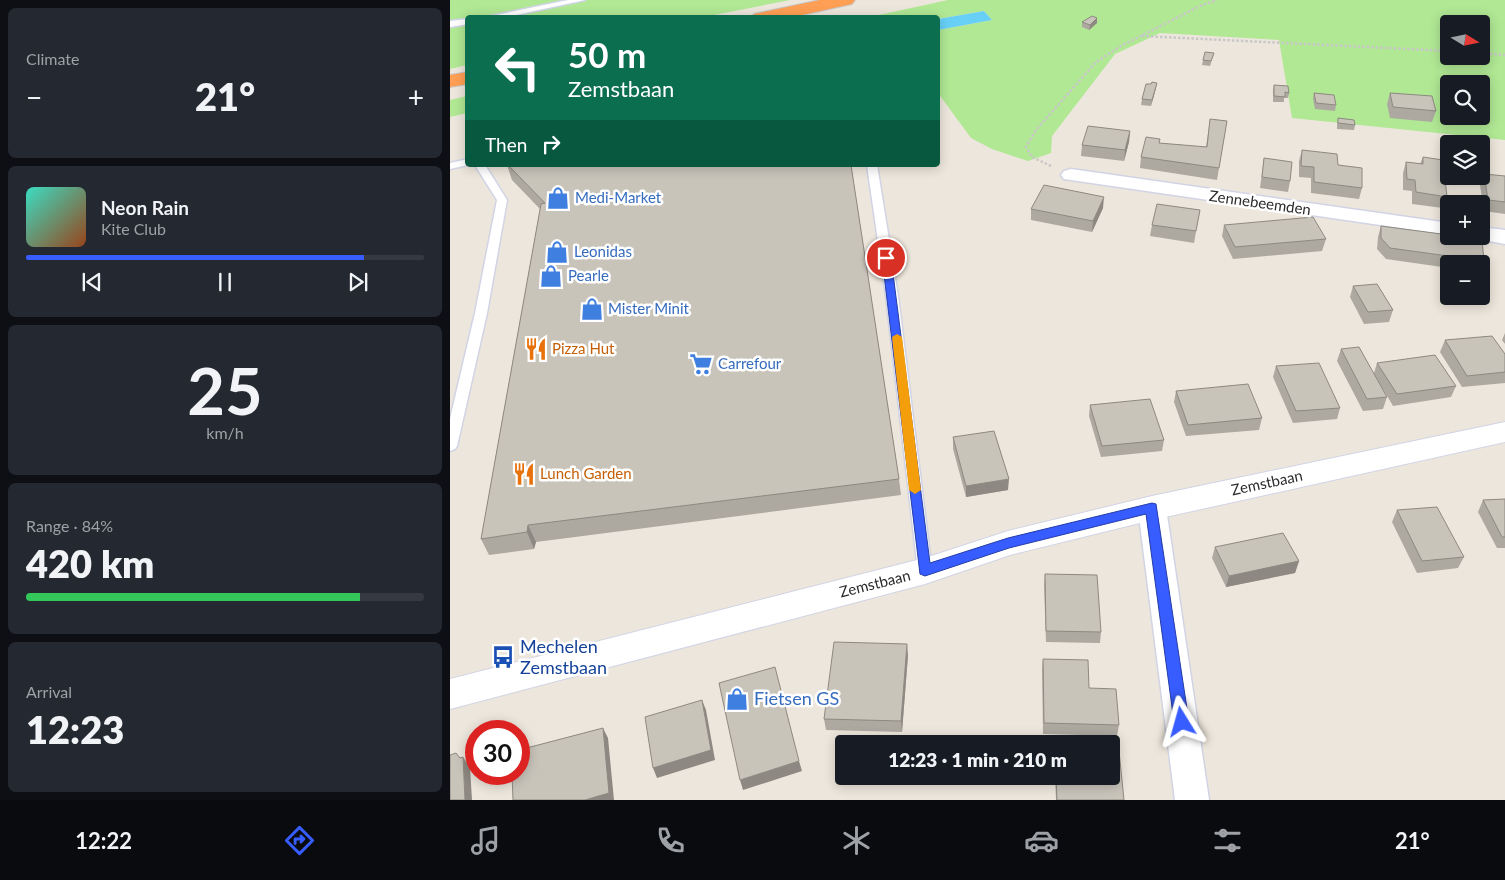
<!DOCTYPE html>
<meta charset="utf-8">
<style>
body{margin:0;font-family:Lato,sans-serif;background:#242831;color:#f1f3f6;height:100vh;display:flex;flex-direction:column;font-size:19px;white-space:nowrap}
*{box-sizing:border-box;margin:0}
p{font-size:16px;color:#9ea1a6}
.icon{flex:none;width:28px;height:28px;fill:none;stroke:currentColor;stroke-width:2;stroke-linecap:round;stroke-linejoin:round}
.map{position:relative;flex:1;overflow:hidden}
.side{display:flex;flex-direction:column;gap:8px;padding:8px;background:#0d0f14;width:450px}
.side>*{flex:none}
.guide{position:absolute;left:15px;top:15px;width:475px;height:152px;border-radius:5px;box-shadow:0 2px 12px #0003;background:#0b6e4f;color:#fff;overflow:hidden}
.needle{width:32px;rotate:100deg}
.buttons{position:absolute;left:990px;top:15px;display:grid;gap:10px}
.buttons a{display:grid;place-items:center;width:50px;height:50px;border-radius:5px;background:#171b24;box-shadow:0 2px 12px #0003;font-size:25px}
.speed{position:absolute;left:15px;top:720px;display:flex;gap:10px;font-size:25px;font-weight:700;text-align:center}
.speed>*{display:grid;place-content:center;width:65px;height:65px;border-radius:50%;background:#171b24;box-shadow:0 2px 12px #0003;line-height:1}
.speed .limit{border:8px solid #d22;background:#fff;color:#111}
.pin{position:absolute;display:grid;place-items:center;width:42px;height:42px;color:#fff;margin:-21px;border:2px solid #fff;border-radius:50%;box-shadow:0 1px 5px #0007}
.me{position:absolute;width:55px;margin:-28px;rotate:352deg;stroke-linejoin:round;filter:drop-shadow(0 0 4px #0008)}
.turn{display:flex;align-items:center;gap:18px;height:105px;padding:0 20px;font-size:22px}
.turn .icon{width:65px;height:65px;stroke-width:2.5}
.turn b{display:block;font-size:35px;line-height:42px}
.then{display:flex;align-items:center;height:48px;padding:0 20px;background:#0003;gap:10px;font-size:19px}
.big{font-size:38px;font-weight:800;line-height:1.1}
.side .tile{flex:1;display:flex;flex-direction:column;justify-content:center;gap:8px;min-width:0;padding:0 18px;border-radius:8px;background:#242831}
.side .dial{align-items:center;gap:0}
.dial b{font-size:65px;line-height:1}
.song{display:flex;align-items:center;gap:15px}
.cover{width:60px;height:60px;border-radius:8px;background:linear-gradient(135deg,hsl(170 70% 55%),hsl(20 70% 35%))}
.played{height:5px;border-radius:2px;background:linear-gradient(90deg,#375cff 85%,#363941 85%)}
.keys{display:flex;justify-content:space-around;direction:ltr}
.heat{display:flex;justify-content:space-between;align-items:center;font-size:28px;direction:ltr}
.charge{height:8px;border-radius:4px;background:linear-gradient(90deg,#34c759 84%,#363941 0)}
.trip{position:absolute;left:385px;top:735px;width:285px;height:50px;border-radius:5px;background:#171b24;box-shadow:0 2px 12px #0003;font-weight:800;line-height:50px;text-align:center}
.dock{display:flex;height:80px;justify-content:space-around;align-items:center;background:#090b0e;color:#9ea1a6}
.dock .icon{width:35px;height:35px}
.dock .current{color:#375cff}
.dock b{font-size:22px;color:#f1f3f6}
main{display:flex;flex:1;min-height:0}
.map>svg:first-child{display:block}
.green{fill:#b0e894;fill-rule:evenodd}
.water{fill:#68d0f6}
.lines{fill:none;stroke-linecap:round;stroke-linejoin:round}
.service-casing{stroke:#d1d4e4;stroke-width:3}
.minor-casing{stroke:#d1d4e4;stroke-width:3}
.tertiary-casing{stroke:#d1d4e4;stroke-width:2}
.motorway-casing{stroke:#c8c8c8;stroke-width:2}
.path{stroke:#c8c8c8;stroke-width:2.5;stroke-dasharray:2.5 2;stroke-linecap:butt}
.service{fill:#fff;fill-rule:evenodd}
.minor{fill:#fff;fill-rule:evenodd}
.tertiary{fill:#fff;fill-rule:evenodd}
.motorway{fill:#ff9f55;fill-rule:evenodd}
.wall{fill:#ada9a0}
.shaded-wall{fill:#8d8982}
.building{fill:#c9c4ba;stroke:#8d8982}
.route{fill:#375cff;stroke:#243ca6}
.slow{fill:#f59e0b}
.labels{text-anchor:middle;stroke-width:5;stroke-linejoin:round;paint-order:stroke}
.shop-label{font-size:15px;fill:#366cbe;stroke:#fff;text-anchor:start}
.street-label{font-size:15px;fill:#2b2b2b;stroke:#fff}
.food-label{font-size:15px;fill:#c56008;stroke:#fff;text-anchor:start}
.near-transit-label{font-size:18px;fill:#164399;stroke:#fff;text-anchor:start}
.near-shop-label{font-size:18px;fill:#366cbe;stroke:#fff;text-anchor:start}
</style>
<main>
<section class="side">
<div class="tile"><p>Climate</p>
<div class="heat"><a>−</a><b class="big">21°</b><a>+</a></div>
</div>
<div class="tile">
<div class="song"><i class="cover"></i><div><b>Neon Rain</b><p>Kite Club</p></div></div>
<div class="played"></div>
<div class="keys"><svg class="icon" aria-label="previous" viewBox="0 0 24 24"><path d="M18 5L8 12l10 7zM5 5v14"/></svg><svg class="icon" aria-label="pause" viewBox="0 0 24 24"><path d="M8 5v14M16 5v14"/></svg><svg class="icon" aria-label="next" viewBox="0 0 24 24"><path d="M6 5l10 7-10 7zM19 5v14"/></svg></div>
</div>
<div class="tile dial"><b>25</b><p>km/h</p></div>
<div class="tile"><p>Range · 84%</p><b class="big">420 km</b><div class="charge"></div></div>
<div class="tile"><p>Arrival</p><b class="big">12:23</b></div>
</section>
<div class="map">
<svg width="1055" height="800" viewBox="0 0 1055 800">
<rect width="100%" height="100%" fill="#ede6dc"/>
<path class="green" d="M0 0H340L254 17 18 18 17 65 0 69Z
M498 0H1055V140L842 118 829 40 710 33 665 54 602 136 601 153 578 161 542 149 521 138 488 93V30L542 20 534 11 488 19 415 18ZM999 24H1031V56H999ZM999 84H1031V116H999Z
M17 96V113L0 117V100Z"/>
<path class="water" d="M534 11 542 20 488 30V19Z"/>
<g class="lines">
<defs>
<path id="service" d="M118 0H135L52 18H32Z
M18 19V24L0 27V21Z
M18 159V165L0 169V163Z
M25 165H35L57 200 37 313 7 446 5 449 0 451V419L25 313 47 200Z
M417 165H427L448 296 482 571 480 575 475 577 470 575 468 571 436 296Z"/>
<path id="minor" d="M621 169 999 223V235L614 179 611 175 614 171Z
M1031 227 1055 230V244L1023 238 1031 236Z
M702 497 712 501 716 508 759 800H725L688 508 692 501Z"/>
<path id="tertiary" d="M1055 422V442L702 520 560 555 475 584 0 709V679L475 558 558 531 702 496Z"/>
<path id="motorway" d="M370 0H405L402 4 338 18H301L304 14Z
M18 72V84L0 87V75Z"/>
</defs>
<use href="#service" class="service-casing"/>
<use href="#minor" class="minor-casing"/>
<use href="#tertiary" class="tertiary-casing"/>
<use href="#motorway" class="motorway-casing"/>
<path class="path" d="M692 36 999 51
M1031 53 1055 55
M601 166 582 157 576 147 586 130 646 62 671 46 752 5 767 0"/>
<use href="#service" class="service"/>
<use href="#minor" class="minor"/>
<use href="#tertiary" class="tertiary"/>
<use href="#motorway" class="motorway"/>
</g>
<path class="wall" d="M632 22 647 23 639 30 632 27Z
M764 53 760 66 752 65 753 60Z
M701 84 706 88 701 106 691 105 692 99Z
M824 85 839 93 838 98H834V102H823V90Z
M864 93 886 105 885 111 865 109 863 99Z
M940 93 986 111 982 122 940 118 937 104Z
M888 118 905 125 904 130 887 129V124Z
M760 119 777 121 767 180 690 168 691 157 709 143 756 147Z
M680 131 679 142 674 161 631 156 632 145Z
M852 150 888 165 912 188 909 199 861 193V178L849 177V161Z
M973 157 997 197 993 208 962 204V191L953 190V173L956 162 970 164Z
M814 158 840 181 838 192 810 188Z
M57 165H401L449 479 451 495 86 542 84 549 39 555 31 539 90 209 62 180Z
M1034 174 1055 176V214L1034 211 1030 185Z
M653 208 642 232 581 220V209Z
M750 210 744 243 700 236 702 225Z
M774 225 876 239 872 251 783 259 772 236Z
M931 226 1034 261 1031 269V264H999V268L936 259 927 249 928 237Z
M903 286 943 310 939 322 914 324 900 297Z
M1055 333V344L1052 340Z
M995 340 1055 354V383L1012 387 990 352Z
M891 349 924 373 927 363 1006 386 1001 397 943 406 930 384 937 397 933 409 913 411 887 361Z
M826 366 890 408 887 419 843 423 823 377Z
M726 391 812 418 809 430 736 436 724 402Z
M640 405 714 440 712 451 651 457 639 416Z
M503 437 558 490 516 497 503 449Z
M1055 499V548H1047L1028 512 1033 500Z
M947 510 1014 557 1008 568 967 573 942 522Z
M765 547 849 561 845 573 776 587 762 558Z
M595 574 651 632 650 643 596 642 594 585Z
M458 655 452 732 376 730 374 719Z
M593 659 639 688 669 725 667 736 593 734 592 669Z
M605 776H661L674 800H606Z"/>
<path class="shaded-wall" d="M647 18V23L639 30 640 25Z
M707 83 706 88 701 106 702 100Z
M680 131 679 142 674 161 675 150Z
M654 197 653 208 642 232 643 221Z
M559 479 558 490 516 497V486Z
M78 525 86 542 84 549 77 532Z
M849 561 845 573 776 587 779 576Z
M457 644 458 655 452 732 451 721Z
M252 700 256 710 265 760 207 778 203 768Z
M153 728 158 738 164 800H135Z
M13 757 20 767 22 800H15Z
M349 761 352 771 293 790 290 780Z"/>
<path class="building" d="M642 16 647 18 640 25 632 22Z
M755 52 764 53 761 61 753 60Z
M702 82 707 83 702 100 692 99 696 84H701Z
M824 85 838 86 839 93 835 92V97L824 96Z
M864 93 884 95 886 105 866 103Z
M940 93 982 96 986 111 943 107Z
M888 118 904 120 905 125 888 123Z
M760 119 777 121 769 168 691 157 696 137 710 139 709 143 757 147Z
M638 126 680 131 675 150 632 145Z
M852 150 887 154 888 165 912 168V188L864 182V167L851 166Z
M973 157 993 160 997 197 966 192 965 180 957 179 956 162 973 164Z
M814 158 842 162 840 181 812 177Z
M58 165H401L449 479 78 525 77 532 31 539 91 204 95 203Z
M1034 174 1055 176V202L1038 200Z
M594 185 654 197 643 221 581 209Z
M707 204 750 210 746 231 702 225Z
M863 217 876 239 785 247 774 225Z
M931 226 999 235V236H1006L1032 240 1034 261 940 248 931 238Z
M927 284 943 310 918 312 903 286Z
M1042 336 1055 354V372L1017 376 995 340Z
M909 347 937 397 917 399 891 349Z
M985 355 1006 386 947 394 927 363Z
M869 363 890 408 846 411 826 366Z
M798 384 812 418 738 425 726 391Z
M700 399 714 440 652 446 640 405Z
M544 431 559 479 516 486 503 437Z
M1055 499V537H1052L1033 500Z
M987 507 1014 557 972 561 947 510Z
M833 533 849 561 779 576 765 547Z
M595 574 647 575 651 632 596 631Z
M384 642 457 644 451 721 374 719Z
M593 659 638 660 639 688 666 689 669 725 594 723Z
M325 667 349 761 290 780 269 683Z
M252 700 261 750 203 768 195 717Z
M153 728 159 793 135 800H63L62 774H69V750Z
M661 751H669L674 800H607L606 776H661Z
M6 753 10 758 13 757 15 800H0V755Z"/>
<path class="route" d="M436 255 441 258 480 563 558 538 702 503 706 504 739 722 737 727 732 729 726 727 724 722 696 514 559 548 475 576 470 574 432 258Z"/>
<path class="slow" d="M447 334 452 337 471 490 465 494 459 490 442 337Z"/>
<defs>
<symbol id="shop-bare" viewBox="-9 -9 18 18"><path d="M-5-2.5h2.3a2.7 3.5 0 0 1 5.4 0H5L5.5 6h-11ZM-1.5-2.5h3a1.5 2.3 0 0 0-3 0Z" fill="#3f7fe0" stroke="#fff" stroke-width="2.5" paint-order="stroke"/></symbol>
<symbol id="restaurant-bare" viewBox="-9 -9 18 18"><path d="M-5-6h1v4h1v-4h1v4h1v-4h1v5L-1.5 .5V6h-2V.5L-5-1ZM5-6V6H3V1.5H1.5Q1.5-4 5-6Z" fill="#e8710a" stroke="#fff" stroke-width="2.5" paint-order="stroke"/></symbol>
<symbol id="supermarket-bare" viewBox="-9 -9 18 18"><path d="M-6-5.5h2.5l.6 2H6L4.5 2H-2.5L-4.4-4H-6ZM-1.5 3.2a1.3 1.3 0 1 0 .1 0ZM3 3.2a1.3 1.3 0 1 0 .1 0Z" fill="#3f7fe0" stroke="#fff" stroke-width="2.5" paint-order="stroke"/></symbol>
<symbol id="bus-bare" viewBox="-9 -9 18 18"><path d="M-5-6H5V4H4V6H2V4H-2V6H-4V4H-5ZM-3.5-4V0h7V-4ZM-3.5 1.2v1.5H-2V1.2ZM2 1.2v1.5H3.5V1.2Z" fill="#1a4fb4" stroke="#fff" stroke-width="2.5" paint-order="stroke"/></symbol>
</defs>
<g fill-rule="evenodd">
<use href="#shop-bare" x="92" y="182" width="32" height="32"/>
<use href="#shop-bare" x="91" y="236" width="32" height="32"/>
<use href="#shop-bare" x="85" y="260" width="32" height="32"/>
<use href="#shop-bare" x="126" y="293" width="32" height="32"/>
<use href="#restaurant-bare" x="70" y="333" width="32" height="32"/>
<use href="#supermarket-bare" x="235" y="348" width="32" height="32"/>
<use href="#restaurant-bare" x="58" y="458" width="32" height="32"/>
<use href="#bus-bare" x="37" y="641" width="32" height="32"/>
<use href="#shop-bare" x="271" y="683" width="32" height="32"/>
</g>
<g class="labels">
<g class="shop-label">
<text x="125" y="203">Medi-Market</text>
<text x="124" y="257">Leonidas</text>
<text x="118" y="281">Pearle</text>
<text x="158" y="314">Mister Minit</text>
<text x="268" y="369">Carrefour</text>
</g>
<g class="street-label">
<text transform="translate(810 203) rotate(8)" y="5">Zennebeemden</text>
<text transform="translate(817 483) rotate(-12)" y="5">Zemstbaan</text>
<text transform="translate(425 584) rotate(-14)" y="5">Zemstbaan</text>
</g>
<g class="food-label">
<text x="102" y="354">Pizza Hut</text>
<text x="90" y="479">Lunch Garden</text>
</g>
<g class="near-transit-label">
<text x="70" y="653">Mechelen<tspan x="70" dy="21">Zemstbaan</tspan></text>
</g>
<g class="near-shop-label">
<text x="304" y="705">Fietsen GS</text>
</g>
</g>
</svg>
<div class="buttons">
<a><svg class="needle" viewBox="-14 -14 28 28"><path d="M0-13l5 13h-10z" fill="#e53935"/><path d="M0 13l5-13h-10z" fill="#9ea1a6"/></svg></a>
<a><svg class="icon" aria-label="search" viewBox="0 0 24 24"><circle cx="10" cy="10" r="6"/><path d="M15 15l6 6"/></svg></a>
<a><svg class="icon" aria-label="layers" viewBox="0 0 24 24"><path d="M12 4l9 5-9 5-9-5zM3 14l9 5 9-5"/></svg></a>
<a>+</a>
<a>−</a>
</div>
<div class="speed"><div class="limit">30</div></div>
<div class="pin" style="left:436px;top:258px;background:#d93025"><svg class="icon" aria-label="arrive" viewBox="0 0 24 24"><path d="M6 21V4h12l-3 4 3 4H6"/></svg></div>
<svg class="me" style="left:732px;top:722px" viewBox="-20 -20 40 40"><path d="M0-17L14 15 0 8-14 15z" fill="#375cff" stroke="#fff" stroke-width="4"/></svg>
<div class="trip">12:23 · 1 min · 210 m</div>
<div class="guide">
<div class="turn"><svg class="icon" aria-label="left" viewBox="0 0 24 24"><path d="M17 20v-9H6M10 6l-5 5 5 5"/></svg><div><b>50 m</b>Zemstbaan</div></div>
<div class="then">Then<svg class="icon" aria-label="right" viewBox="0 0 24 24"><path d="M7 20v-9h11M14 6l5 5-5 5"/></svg></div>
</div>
</div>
</main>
<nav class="dock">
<b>12:22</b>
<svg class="icon current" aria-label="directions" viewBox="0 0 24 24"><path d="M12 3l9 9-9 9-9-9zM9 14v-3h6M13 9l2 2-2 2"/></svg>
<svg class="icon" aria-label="music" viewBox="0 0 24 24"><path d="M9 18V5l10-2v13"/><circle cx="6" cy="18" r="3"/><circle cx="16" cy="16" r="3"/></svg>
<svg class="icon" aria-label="phone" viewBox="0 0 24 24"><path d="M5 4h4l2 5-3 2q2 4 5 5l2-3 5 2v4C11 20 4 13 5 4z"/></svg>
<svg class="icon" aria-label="climate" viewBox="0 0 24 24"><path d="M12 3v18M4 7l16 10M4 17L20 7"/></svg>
<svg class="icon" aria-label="car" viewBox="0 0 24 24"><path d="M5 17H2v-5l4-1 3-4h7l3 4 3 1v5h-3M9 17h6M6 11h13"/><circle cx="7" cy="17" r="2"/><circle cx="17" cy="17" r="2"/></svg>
<svg class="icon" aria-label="filters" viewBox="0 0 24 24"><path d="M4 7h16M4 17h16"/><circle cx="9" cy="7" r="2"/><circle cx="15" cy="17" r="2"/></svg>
<b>21°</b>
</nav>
